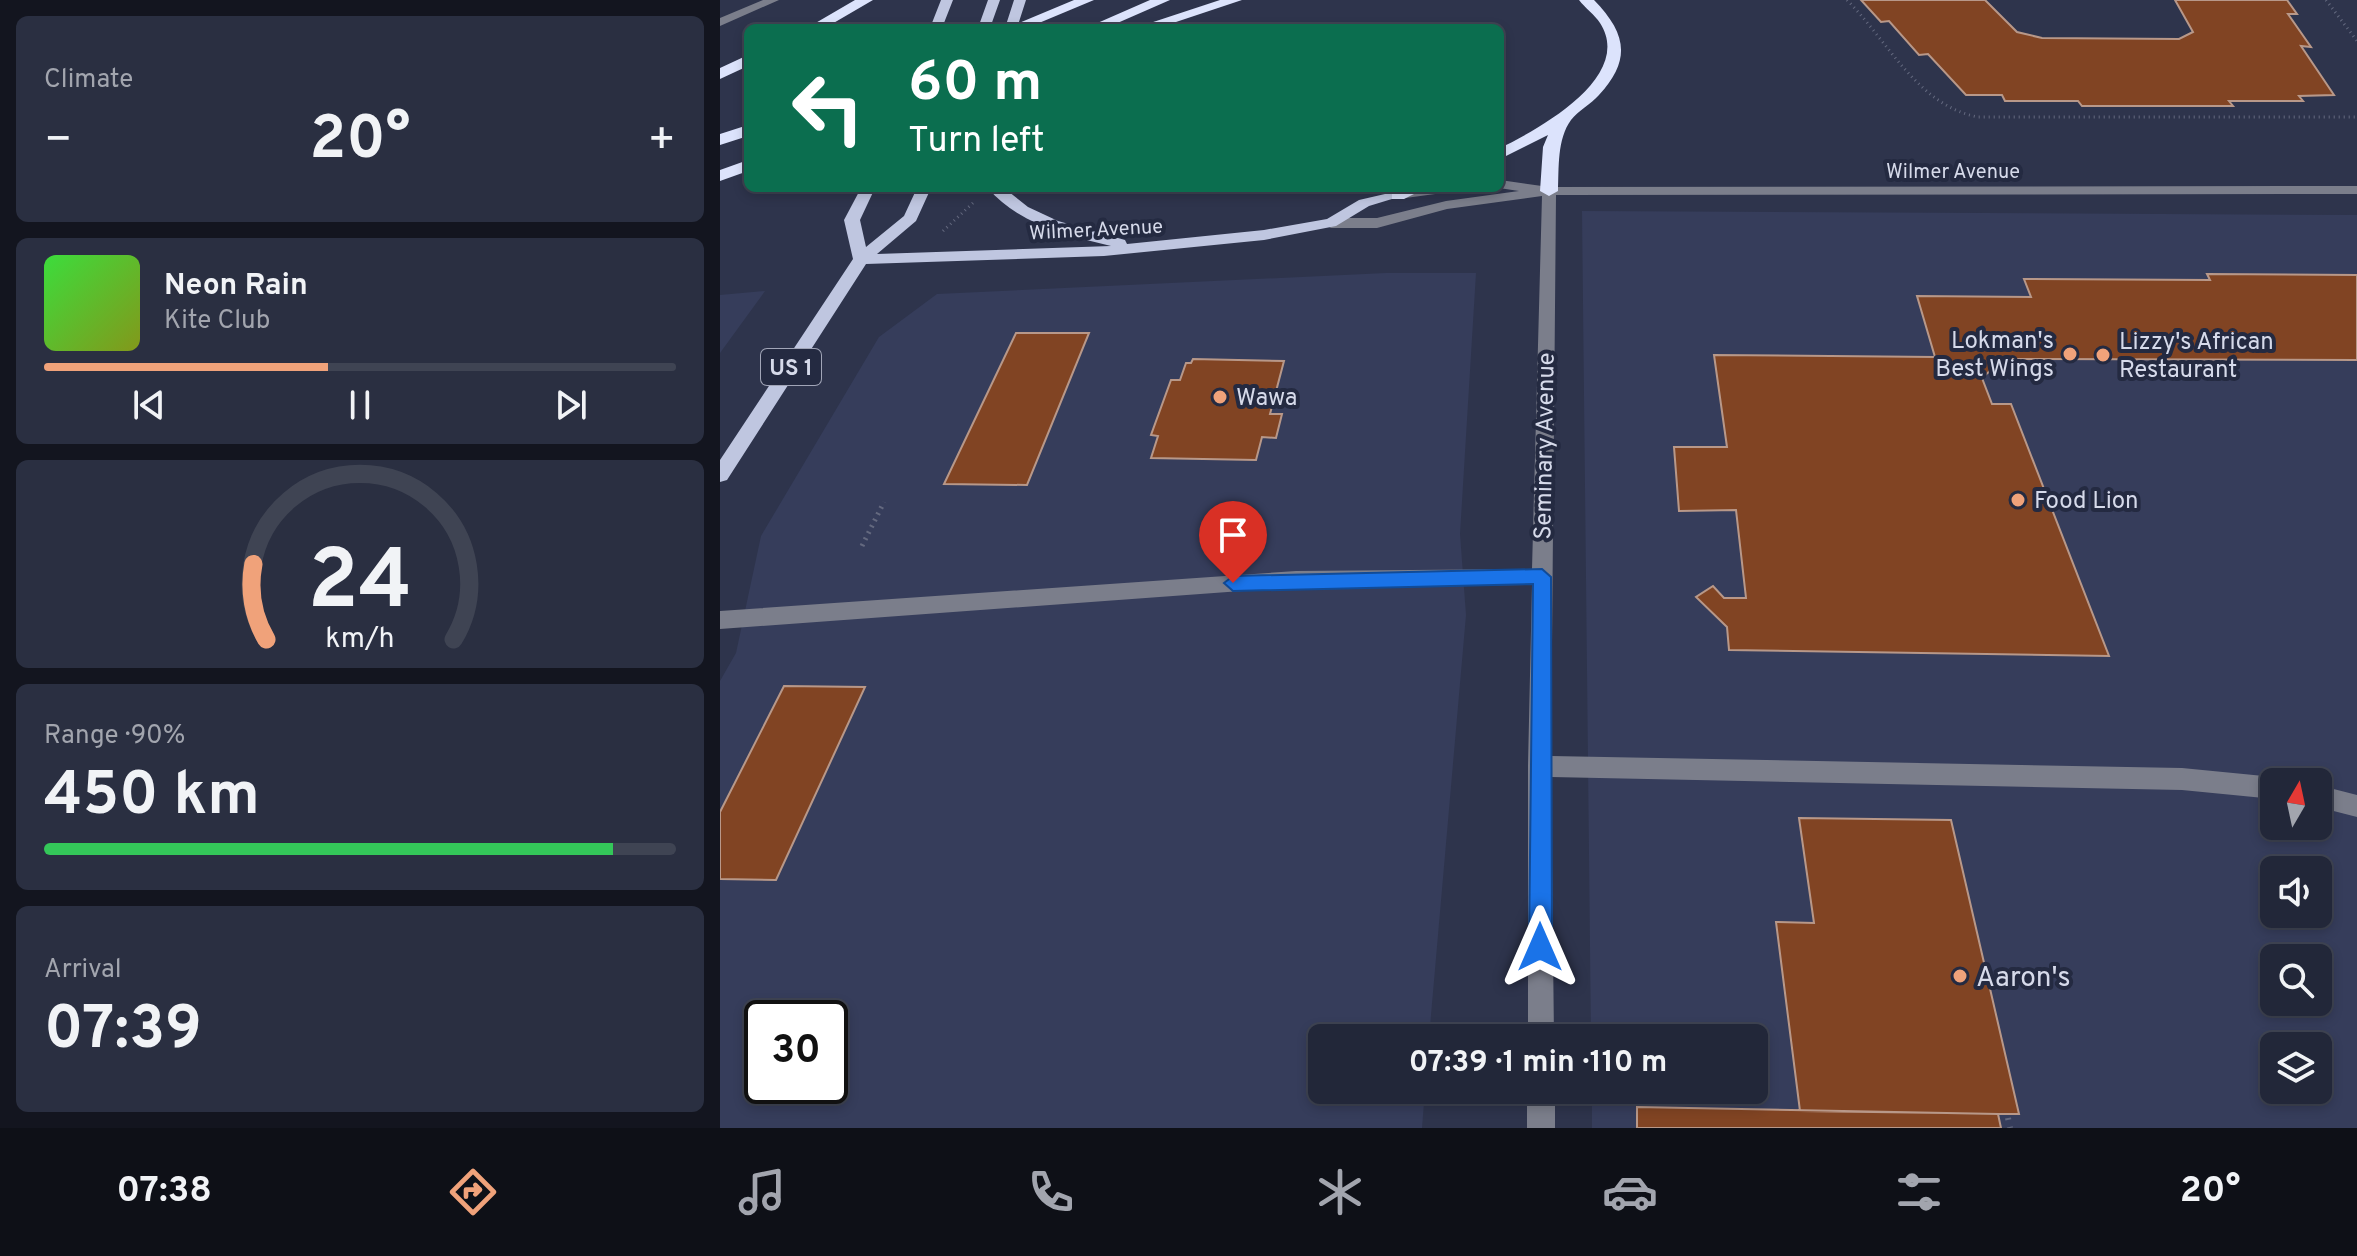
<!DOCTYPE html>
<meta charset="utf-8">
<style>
body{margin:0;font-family:Overpass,sans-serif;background:#2a2f41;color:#f1f3f6;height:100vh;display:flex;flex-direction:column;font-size:30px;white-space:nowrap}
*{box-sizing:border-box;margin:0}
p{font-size:26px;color:#a2a5ae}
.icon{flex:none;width:44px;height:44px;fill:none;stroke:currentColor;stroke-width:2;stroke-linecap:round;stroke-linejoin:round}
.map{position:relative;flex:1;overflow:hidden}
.panel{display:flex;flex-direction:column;gap:16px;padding:16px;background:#13151f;width:720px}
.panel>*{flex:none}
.banner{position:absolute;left:24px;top:24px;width:760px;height:168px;border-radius:12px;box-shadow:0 4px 12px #0003,0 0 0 2px #3f4453;background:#0b6e4f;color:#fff;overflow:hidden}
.needle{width:52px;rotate:9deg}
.buttons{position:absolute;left:1540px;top:768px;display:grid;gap:16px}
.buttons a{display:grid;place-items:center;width:72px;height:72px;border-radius:12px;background:#222739;box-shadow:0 4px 12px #0003,0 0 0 2px #3f4453;font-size:40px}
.speed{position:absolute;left:24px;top:1000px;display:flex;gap:16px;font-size:40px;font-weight:700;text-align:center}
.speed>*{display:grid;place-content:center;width:104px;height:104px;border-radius:50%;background:#222739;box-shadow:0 4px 12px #0003,0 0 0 2px #3f4453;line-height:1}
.speed .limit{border:4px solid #111;border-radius:12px;background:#fff;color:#111}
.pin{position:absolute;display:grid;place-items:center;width:68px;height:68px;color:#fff;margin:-82px -34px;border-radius:50% 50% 50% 0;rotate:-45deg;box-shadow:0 0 8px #0007}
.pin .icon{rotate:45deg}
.me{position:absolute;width:88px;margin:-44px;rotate:0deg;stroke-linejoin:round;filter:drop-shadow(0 0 6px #0008)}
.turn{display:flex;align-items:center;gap:28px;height:168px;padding:0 32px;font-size:36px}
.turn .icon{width:104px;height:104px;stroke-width:2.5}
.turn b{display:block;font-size:56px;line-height:68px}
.big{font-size:60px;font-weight:700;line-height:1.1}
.panel .widget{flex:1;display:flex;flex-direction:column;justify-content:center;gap:12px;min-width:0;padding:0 28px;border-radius:12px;background:#2a2f41}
.panel .dial{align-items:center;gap:0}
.dial svg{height:208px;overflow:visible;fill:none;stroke:#3f4453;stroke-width:7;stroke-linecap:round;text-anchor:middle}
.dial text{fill:#f1f3f6;stroke:none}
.song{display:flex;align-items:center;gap:24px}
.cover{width:96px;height:96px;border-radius:12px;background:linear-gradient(135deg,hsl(120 70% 55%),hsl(70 70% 35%))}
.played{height:8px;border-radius:4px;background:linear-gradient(90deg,#f0a27a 45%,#3f4453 45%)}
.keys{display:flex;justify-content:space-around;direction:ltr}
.heat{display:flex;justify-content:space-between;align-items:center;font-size:44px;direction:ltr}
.charge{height:12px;border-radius:6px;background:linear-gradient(90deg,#34c759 90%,#3f4453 0)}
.trip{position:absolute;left:588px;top:1024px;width:460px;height:80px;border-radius:12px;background:#222739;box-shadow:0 4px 12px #0003,0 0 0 2px #3f4453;font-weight:700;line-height:80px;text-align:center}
.menu{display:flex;height:128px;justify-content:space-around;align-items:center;background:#0e1017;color:#a2a5ae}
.menu .icon{width:56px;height:56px}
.menu .on{color:#f0a27a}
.menu b{font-size:36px;color:#f1f3f6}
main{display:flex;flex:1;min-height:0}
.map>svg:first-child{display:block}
.built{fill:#363d5b;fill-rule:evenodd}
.building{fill:#814423;stroke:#b89889;stroke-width:2}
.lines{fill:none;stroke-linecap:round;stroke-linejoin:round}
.path-far2{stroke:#64697f;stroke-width:3;stroke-dasharray:1 4;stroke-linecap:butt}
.path-far1{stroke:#64697f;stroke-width:5;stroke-dasharray:2 5;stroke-linecap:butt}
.path{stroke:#64697f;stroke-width:6;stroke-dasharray:2 7;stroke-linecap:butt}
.minor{fill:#7b7e8b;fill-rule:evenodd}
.major{fill:#bfc6e0;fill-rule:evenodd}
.highway{fill:#dce3fc;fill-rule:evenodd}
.route{fill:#1a73e8;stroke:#114b97;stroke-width:2}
.poi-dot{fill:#f0a27a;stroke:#242a41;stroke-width:3}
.labels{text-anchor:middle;stroke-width:8;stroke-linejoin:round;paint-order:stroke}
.far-street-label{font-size:20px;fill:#d6daea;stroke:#242a41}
.shield{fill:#242a41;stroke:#a1a5b7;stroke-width:2}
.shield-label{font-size:22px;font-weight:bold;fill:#d6daea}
.poi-label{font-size:24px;fill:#d6daea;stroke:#242a41;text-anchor:start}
.street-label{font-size:24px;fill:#d6daea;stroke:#242a41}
.near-poi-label{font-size:28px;fill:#d6daea;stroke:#242a41;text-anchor:start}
</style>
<main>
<section class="panel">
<div class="widget"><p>Climate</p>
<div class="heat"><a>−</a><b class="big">20°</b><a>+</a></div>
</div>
<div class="widget">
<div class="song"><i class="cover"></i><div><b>Neon Rain</b><p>Kite Club</p></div></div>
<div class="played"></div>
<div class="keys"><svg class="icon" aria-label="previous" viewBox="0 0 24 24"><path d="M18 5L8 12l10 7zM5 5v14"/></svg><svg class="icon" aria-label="pause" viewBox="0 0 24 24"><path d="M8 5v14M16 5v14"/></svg><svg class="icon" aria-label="next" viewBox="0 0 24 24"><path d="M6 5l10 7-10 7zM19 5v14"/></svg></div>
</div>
<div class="widget dial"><svg viewBox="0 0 100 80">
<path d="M14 69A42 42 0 1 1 86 69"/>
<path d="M14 69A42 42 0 0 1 9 40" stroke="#f0a27a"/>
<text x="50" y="56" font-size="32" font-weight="700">24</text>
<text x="50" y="72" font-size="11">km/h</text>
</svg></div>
<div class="widget"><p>Range · 90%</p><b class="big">450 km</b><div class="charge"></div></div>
<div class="widget"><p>Arrival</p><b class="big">07:39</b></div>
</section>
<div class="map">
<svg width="1637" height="1128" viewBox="0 0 1637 1128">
<rect width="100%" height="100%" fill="#2e344c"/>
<path class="built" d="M862 211 1637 215V1128H872V1090H1034V1038H871ZM1554 782H1598V826H1554ZM1554 870H1598V914H1554ZM1554 958H1598V1002H1554ZM1554 1046H1598V1090H1554Z
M666 273H756L740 534 746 615 709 1038H602V1090H705L702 1128H0V681L16 653 41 536 159 337 217 294ZM42 1018H110V1086H42Z
M45 291 0 353V295Z"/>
<path class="building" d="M1141 0H1265L1297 32 1322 38 1459 39 1473 32 1455 0H1567L1577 14H1568L1591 47 1581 46 1614 95 1579 96 1583 101H1509L1513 106H1362L1358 101H1285L1282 95H1246L1208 54 1199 55 1169 21 1161 22Z
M1487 274 1637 275V360L1283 359 1262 378 1272 404H1291L1389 656 1009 650 1007 627 976 597 993 586 1004 598H1026L1016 510 959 511 954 447H1007L994 355 1215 357 1197 296 1311 297 1304 279 1490 280Z
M296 333H369L307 485 224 484Z
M473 359 564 361 550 414H562L556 438 542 437 536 460 431 458 438 436 431 435 451 380H460L466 363H471Z
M64 686 145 687 56 880 0 879V812Z
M1079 818 1231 820 1299 1114 1080 1111 1056 922 1094 923Z
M917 1107 1278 1114 1281 1128H917Z"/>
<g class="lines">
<path class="path-far2" d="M1127 0C1168 41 1198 106 1258 117H1637
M1606 0 1637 41
M223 231 254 202"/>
<path class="path-far1" d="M142 546 164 502"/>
<path class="path" d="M1288 1118 1290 1128"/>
<path class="minor" d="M43 0H59L0 26V18Z
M780 180 829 187 1637 186V194L836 195 831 756 1462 768 1554 777 1563 782H1554V799L1462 790 831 777 834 1038H808V766L812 585 576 587 0 629V611L576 571 812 569 822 196 727 209 657 228H611L603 223 611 218H657L726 201 799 191 779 188Z
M697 188H737L730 192 678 199 671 195Z
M1598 785 1637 795V817L1598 807Z
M807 1090H835V1128H807Z"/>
<path class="major" d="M221 0H233L222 28H210Z
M268 0H280L270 28H258Z
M294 0H306L297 28H285Z
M141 188H155L140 220 146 247 184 216 197 188H211L196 221 157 254 391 246C347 235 298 224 268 188H284L308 207 338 221 405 240 407 244 544 230 607 219 639 200 678 191 685 195 649 206 616 226 544 240 384 256 146 264 7 480 0 482V460L133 259 124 220Z"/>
<path class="highway" d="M135 0H153L105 28H87Z
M354 0H374L307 28H287Z
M430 0H450L386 28H366Z
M500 0H522L438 28H415Z
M859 0H874C906 33 912 59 879 95 871 104 858 111 851 120 837 139 839 168 838 191L829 196 820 191 823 147 828 135 780 159V148C817 130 915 77 880 23 875 15 865 8 859 0Z
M28 55V66L0 79V68Z
M28 125V136L0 145V134Z
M28 160V171L0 181V170Z
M681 188H706L684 199H672V191Z"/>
</g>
<path class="route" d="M822 569 831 577 832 947 828 955 820 959 812 955 809 947 813 584 513 591 504 583 513 576Z"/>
<g class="poi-dot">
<circle cx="1350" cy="354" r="8"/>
<circle cx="1383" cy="355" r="8"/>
<circle cx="500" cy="397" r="8"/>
<circle cx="1298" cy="500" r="8"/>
<circle cx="1240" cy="976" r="8"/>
</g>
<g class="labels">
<g class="far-street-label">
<text x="1233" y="178">Wilmer Avenue</text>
<text transform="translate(376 229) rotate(-3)" y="7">Wilmer Avenue</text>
</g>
<rect class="shield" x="41" y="349" width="60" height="36" rx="6"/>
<g class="shield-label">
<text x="71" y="375">US 1</text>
</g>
<g class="poi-label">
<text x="1334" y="348" text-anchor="end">Lokman's<tspan x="1334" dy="28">Best Wings</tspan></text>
<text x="1399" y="349">Lizzy's African<tspan x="1399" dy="28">Restaurant</tspan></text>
<text x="516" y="405">Wawa</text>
<text x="1314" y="508">Food Lion</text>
</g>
<g class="street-label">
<text transform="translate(824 446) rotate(-89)" y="8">Seminary Avenue</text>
</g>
<g class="near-poi-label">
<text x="1256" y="986">Aaron's</text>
</g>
</g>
</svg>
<div class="buttons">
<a><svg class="needle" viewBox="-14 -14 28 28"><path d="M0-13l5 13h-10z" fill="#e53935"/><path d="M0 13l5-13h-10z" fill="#a2a5ae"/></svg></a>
<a><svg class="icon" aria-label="sound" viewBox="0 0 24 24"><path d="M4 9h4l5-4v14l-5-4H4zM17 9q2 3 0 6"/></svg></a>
<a><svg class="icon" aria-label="search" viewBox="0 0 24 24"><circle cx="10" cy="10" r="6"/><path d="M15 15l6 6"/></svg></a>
<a><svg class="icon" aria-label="layers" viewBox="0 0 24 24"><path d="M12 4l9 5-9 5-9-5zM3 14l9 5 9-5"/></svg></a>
</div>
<div class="speed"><div class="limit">30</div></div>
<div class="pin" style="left:513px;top:583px;background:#d93025"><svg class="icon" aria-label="arrive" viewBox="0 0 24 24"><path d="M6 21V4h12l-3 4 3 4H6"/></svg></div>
<svg class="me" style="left:820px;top:947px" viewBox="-20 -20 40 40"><path d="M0-17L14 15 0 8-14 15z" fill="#1a73e8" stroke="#fff" stroke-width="4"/></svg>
<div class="trip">07:39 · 1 min · 110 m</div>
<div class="banner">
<div class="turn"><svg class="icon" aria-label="left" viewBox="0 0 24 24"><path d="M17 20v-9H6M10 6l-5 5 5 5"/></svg><div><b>60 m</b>Turn left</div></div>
</div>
</div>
</main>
<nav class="menu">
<b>07:38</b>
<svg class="icon on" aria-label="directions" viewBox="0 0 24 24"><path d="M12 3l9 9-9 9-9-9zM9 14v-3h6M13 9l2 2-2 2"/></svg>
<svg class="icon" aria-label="music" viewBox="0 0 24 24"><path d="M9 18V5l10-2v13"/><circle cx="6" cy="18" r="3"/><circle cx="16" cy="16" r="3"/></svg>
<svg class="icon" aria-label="phone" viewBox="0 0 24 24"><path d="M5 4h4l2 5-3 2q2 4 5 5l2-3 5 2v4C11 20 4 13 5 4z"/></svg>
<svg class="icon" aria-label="climate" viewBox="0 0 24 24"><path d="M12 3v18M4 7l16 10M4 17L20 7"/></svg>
<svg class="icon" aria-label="car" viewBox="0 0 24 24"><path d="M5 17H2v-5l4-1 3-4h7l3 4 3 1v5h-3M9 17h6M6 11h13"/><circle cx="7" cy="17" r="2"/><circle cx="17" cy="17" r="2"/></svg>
<svg class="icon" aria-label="filters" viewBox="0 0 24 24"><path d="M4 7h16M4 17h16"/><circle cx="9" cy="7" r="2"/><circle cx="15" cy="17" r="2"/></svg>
<b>20°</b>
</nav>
